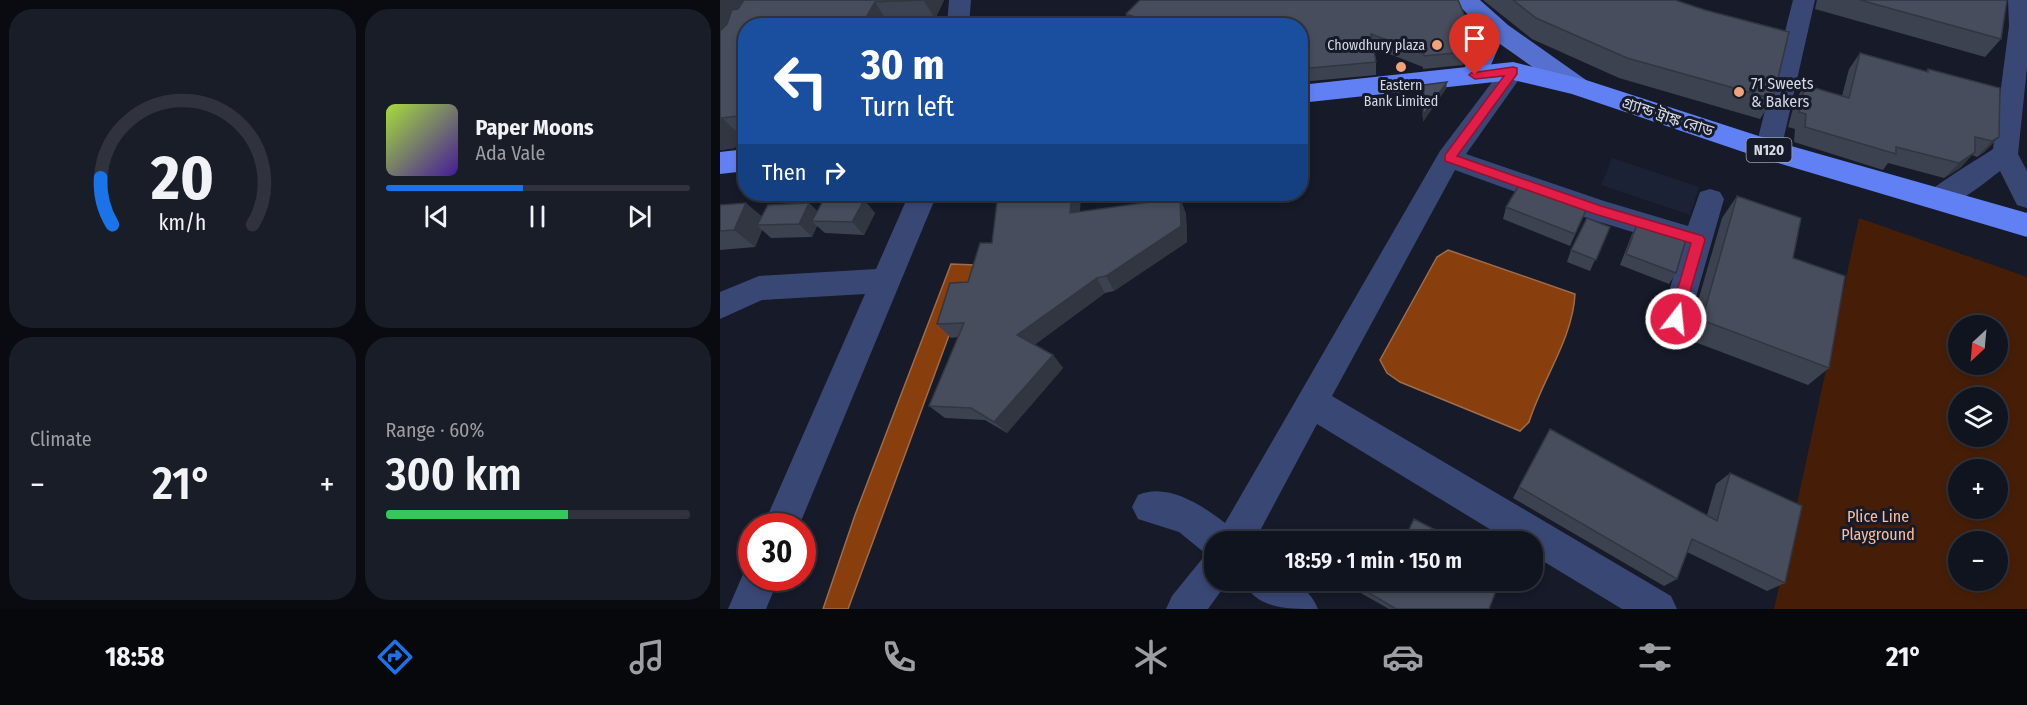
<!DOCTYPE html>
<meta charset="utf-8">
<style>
body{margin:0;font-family:"Fira Sans Condensed","Noto Sans Bengali",sans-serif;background:#191d28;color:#f1f3f6;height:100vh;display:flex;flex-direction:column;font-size:22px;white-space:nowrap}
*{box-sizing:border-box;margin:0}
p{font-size:20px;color:#9c9ea4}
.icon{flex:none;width:33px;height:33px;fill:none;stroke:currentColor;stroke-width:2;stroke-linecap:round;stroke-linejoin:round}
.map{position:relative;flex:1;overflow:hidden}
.side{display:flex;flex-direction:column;gap:9px;padding:9px;background:#090b11;width:720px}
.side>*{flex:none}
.guide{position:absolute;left:18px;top:18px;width:570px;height:183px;border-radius:24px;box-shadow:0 3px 9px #0003,0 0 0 2px #30333d;background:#1a4fa0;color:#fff;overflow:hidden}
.needle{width:39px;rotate:206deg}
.tools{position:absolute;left:1228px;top:315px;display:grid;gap:12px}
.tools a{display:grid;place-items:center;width:60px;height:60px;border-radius:50%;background:#10141f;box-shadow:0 3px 9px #0003,0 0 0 2px #30333d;font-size:30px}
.speed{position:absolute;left:18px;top:513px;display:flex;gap:12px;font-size:30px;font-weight:700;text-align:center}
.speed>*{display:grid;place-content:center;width:78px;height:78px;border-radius:50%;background:#10141f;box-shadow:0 3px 9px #0003,0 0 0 2px #30333d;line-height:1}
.speed .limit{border:9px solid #d22;background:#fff;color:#111}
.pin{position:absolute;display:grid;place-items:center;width:51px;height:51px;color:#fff;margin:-62px -26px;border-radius:50% 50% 50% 0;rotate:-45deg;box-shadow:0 0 6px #0007}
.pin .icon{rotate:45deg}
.me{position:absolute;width:66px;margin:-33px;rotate:16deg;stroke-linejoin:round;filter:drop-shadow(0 0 4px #0008)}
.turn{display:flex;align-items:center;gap:21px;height:126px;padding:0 24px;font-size:27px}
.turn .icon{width:78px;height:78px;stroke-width:2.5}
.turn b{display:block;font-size:42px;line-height:51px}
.then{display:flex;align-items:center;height:57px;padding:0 24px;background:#0003;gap:12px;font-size:22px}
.big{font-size:45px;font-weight:600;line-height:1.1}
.side .card{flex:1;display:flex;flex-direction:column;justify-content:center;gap:9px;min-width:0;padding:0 21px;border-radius:24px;background:#191d28}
.side .dial{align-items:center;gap:0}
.dial svg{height:156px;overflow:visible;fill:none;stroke:#30333d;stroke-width:7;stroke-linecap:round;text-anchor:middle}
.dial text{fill:#f1f3f6;stroke:none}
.song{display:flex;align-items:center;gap:18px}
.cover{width:72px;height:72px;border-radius:9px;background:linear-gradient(135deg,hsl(80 70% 55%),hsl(260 70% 35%))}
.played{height:6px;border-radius:3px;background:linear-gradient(90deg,#1a73e8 45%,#30333d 45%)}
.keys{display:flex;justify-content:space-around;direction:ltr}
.heat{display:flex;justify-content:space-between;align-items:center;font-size:33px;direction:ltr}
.charge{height:9px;border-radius:4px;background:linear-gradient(90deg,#34c759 60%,#30333d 0)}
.side .tiles{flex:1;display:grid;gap:9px;grid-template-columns:repeat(2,1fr)}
.trip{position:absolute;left:484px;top:531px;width:339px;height:60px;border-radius:24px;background:#10141f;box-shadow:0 3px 9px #0003,0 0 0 2px #30333d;font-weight:600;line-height:60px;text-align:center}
.dock{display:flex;height:96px;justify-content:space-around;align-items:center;background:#06080c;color:#9c9ea4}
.dock .icon{width:42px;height:42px}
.dock .on{color:#1a73e8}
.dock b{font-size:27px;color:#f1f3f6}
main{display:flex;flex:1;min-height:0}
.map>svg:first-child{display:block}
.built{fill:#1b2236}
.green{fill:#461e07;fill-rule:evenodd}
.water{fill:#883e0d;stroke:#9f6c4d;stroke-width:1.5}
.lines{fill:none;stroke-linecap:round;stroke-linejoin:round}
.minor{fill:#394775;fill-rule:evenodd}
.major{fill:#5670d0;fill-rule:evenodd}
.highway{fill:#6180f4;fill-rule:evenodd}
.wall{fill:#3d4250}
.shaded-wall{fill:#323641}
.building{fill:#474d5d;stroke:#323641;stroke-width:1.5}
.route{fill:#e11d48;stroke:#92132f;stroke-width:1.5}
.poi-dot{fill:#f0a27a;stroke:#161a29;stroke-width:2}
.labels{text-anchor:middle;stroke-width:6;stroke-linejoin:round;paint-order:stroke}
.far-poi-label{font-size:14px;fill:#d5d9e3;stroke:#161a29;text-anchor:end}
.shield{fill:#161a29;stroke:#9ca0ab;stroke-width:1.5}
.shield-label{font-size:15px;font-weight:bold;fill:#d5d9e3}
.poi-label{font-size:16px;fill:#d5d9e3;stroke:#161a29;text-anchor:start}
.street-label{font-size:16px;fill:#d5d9e3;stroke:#161a29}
.park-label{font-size:16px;fill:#fdbc9b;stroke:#161a29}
</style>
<main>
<section class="side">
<div class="tiles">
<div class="card dial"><svg viewBox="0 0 100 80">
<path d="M14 69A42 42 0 1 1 86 69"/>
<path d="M14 69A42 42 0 0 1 8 45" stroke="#1a73e8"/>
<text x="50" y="56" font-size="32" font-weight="700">20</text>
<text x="50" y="72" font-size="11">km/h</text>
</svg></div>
<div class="card">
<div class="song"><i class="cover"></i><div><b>Paper Moons</b><p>Ada Vale</p></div></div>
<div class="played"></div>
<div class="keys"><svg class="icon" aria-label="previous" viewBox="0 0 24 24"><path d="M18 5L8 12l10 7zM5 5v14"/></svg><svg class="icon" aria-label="pause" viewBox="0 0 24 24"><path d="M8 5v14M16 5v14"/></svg><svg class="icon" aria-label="next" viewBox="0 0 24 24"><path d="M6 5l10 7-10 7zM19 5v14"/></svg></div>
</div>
<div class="card"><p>Climate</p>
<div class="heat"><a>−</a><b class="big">21°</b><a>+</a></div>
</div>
<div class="card"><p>Range · 60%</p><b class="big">300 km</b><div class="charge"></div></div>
</div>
</section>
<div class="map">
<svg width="1307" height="609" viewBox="0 0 1307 609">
<rect width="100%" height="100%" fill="#161a29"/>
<path class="built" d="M892 158 979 187 970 215 881 185Z"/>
<path class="green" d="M1139 218 1307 277V609H1054ZM1239 326H1278V364H1239ZM1239 398H1278V436H1239ZM1239 470H1278V508H1239ZM1239 542H1278V580H1239Z"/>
<path class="water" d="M728 250 855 294C853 338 822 380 809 422L800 431 680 382 667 373 660 360 717 257Z
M231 264 255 265 128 609H103L135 515Z"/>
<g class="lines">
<path class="minor" d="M229 0H251L249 26H227Z
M1073 0H1095L1061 150 1057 157 1048 160 1039 157 1035 150Z
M1288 0H1307V68L1298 154 1307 171V208L1297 205 1280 171C1261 185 1233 212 1208 204L1204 197C1209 188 1260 158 1273 149L1289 26Z
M793 63 801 65 805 71 746 154 884 201 968 226 980 192 990 189 1000 192 1004 199 967 328 956 332 945 328 941 319 962 247 870 219 735 170 612 396 951 596 957 609H902L813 555V542H791L597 424 534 542H495V580H509L488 609H446L452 596 486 554 459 532 418 519 412 507 418 495C447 482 482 505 505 523L720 151 785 65Z
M189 194H217L79 526H43L145 294 42 300 0 319V292L39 276 156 269Z
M32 563V578H59L46 609H8L27 565Z
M522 580C554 580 583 573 598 609 566 609 536 609 522 580Z"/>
<path class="major" d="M734 0H760L788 25 866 80 870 86 866 92 857 95 848 92 780 44 764 81 755 84 746 81 742 75 754 43V21Z"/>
<path class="highway" d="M793 62 866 80 1054 141 1307 213V237L1038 157 852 94 793 80 580 103V85Z
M26 149V171L0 174V152Z"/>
</g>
<path class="wall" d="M0 0H224L215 19 167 21 164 26H26V135H20L15 148 0 150Z
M763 0H955L1053 99 1040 119 899 78 812 39Z
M1097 0H1287L1281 39 1265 57 1095 9Z
M406 14 752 33 751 46 743 65 703 69V67L654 48 656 62V75L580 82V26H410Z
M1140 53 1205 72 1208 69 1279 137 1264 152 1257 157 1252 155 1240 168 1224 178 1168 163 1163 170 1074 142 1075 129 1068 127 1075 101 1085 85 1122 96 1129 69Z
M1017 196 1073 258 1109 368 1088 385 967 339 1002 218Z
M460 198 466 214 467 242 394 291 385 293 314 345 333 355 343 368 287 433 265 420 225 418 209 406 238 337 231 338 217 324 248 282 272 243 360 212Z
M144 200 155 213 144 235 105 233 97 226 92 237 51 238 42 230 35 247 0 250V205L41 216 89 203 97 211Z
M786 207 867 208 850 246 783 219Z
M918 222 956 273 949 284 900 265 912 234Z
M890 227 870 271 847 262 851 250Z
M830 429 987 515 996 484 1010 473 1065 583 1047 591 967 552 957 579 944 586 793 498Z
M639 587 769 609H669L639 592Z"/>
<path class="shaded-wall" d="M0 0H25L0 33Z
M204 0H224L215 19 204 1Z
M155 2 167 21 164 26H141Z
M752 33 751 46 743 65 745 52Z
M727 82 726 89 703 122V115Z
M2 118 20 135 15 148 0 150V123Z
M1279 137 1264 152 1257 157 1272 141Z
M1255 152 1240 168 1224 178 1239 163Z
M352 194H361L359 229 350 213Z
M460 198 466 214 467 242 394 291 386 276Z
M144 200 155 213 144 235 132 222Z
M26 203 46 220 37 225 42 230 35 247 14 230Z
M89 203 102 216 92 221 97 226 92 237 79 224Z
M377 278 385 293 309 349 297 335Z
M333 355 343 368 287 433 274 422Z"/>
<path class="building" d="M24 0H204L155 2 141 26H26V115L2 118 0 123V31L7 24 12 10 18 9Z
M420 0H738L752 33 745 52 704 56V54L651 34 656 62 580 69V26H443L406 14Z
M793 0H955L985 10 1069 32 1053 99 907 58 816 18Z
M1140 0H1287L1281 39Z
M306 23V26H294Z
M1140 53 1208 72V69L1280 88 1279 137 1272 141 1255 137V152L1239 163 1176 147V154L1085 127 1086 114 1079 112 1085 85 1129 98Z
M727 82 703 115 704 85Z
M801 182 867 208 855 234 786 207Z
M278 194H352L350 213 460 198 461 226 386 276 377 278 297 335 333 355 274 422 251 408 209 406 244 323 217 324 230 283 248 282 260 243H272Z
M1017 196 1081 218 1073 258 1125 276 1109 368 982 320Z
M104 199 144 200 132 222 92 221Z
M26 203 14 230 0 231V205Z
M89 203 79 224 37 225 48 205Z
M867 218 890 227 876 260 851 250Z
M918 222 967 236 956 273 906 254Z
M830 429 997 521 1010 473 1082 506 1065 583 972 539 957 579 799 487Z
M694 519 731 538 730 542H683Z
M642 580H780L769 609H676L639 587Z"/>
<path class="route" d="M793 67 797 68V74L737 156 881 206 983 236 985 240 961 323 956 325 949 319 971 243 875 214 725 161V155L784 76 755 79 749 75 751 73Z"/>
<g class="poi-dot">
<circle cx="717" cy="45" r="6"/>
<circle cx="681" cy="67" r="6"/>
<circle cx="1019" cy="92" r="6"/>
</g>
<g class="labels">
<g class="far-poi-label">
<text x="705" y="50">Chowdhury plaza</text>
<text x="681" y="90" text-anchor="middle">Eastern<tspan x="681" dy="16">Bank Limited</tspan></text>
</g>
<rect class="shield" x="1026.5" y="138" width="45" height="24" rx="4.5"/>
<g class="shield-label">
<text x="1049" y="155">N120</text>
</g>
<g class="poi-label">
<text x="1031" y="89">71 Sweets<tspan x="1031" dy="18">&amp; Bakers</tspan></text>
</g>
<g class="street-label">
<text transform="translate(948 116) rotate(18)" y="6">গ্র্যান্ড ট্রাঙ্ক রোড</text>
</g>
<g class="park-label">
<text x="1158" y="522">Plice Line<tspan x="1158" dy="18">Playground</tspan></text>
</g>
</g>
</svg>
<div class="tools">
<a><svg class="needle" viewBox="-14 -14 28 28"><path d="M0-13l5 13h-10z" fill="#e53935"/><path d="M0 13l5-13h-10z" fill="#9c9ea4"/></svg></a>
<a><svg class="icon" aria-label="layers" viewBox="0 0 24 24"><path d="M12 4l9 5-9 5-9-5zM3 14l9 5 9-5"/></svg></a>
<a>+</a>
<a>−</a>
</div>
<div class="speed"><div class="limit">30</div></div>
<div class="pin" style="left:755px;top:75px;background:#d93025"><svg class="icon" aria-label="arrive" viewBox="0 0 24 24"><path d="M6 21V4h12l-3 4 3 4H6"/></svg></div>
<svg class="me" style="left:956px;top:319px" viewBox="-20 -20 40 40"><circle r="17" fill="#e11d48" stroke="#fff" stroke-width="3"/><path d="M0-11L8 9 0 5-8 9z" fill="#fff"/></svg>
<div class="trip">18:59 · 1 min · 150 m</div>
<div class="guide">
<div class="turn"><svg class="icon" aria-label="left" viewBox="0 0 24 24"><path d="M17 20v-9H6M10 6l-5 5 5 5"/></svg><div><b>30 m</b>Turn left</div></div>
<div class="then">Then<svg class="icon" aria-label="right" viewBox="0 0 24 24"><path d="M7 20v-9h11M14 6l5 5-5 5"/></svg></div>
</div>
</div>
</main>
<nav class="dock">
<b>18:58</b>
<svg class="icon on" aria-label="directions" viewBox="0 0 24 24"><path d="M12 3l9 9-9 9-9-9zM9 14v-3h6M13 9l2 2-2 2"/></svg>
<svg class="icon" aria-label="music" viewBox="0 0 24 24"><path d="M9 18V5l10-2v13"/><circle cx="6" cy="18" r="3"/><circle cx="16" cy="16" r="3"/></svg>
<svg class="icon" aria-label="phone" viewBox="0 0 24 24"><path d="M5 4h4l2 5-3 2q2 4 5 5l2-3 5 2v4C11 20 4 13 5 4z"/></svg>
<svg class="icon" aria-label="climate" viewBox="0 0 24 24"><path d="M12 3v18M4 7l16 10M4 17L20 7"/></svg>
<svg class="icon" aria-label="car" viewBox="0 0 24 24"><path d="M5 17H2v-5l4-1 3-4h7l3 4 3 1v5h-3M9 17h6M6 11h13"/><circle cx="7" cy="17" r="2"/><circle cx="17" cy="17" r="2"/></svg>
<svg class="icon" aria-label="filters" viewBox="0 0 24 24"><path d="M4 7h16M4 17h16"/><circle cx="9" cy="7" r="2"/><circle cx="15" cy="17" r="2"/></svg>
<b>21°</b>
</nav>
